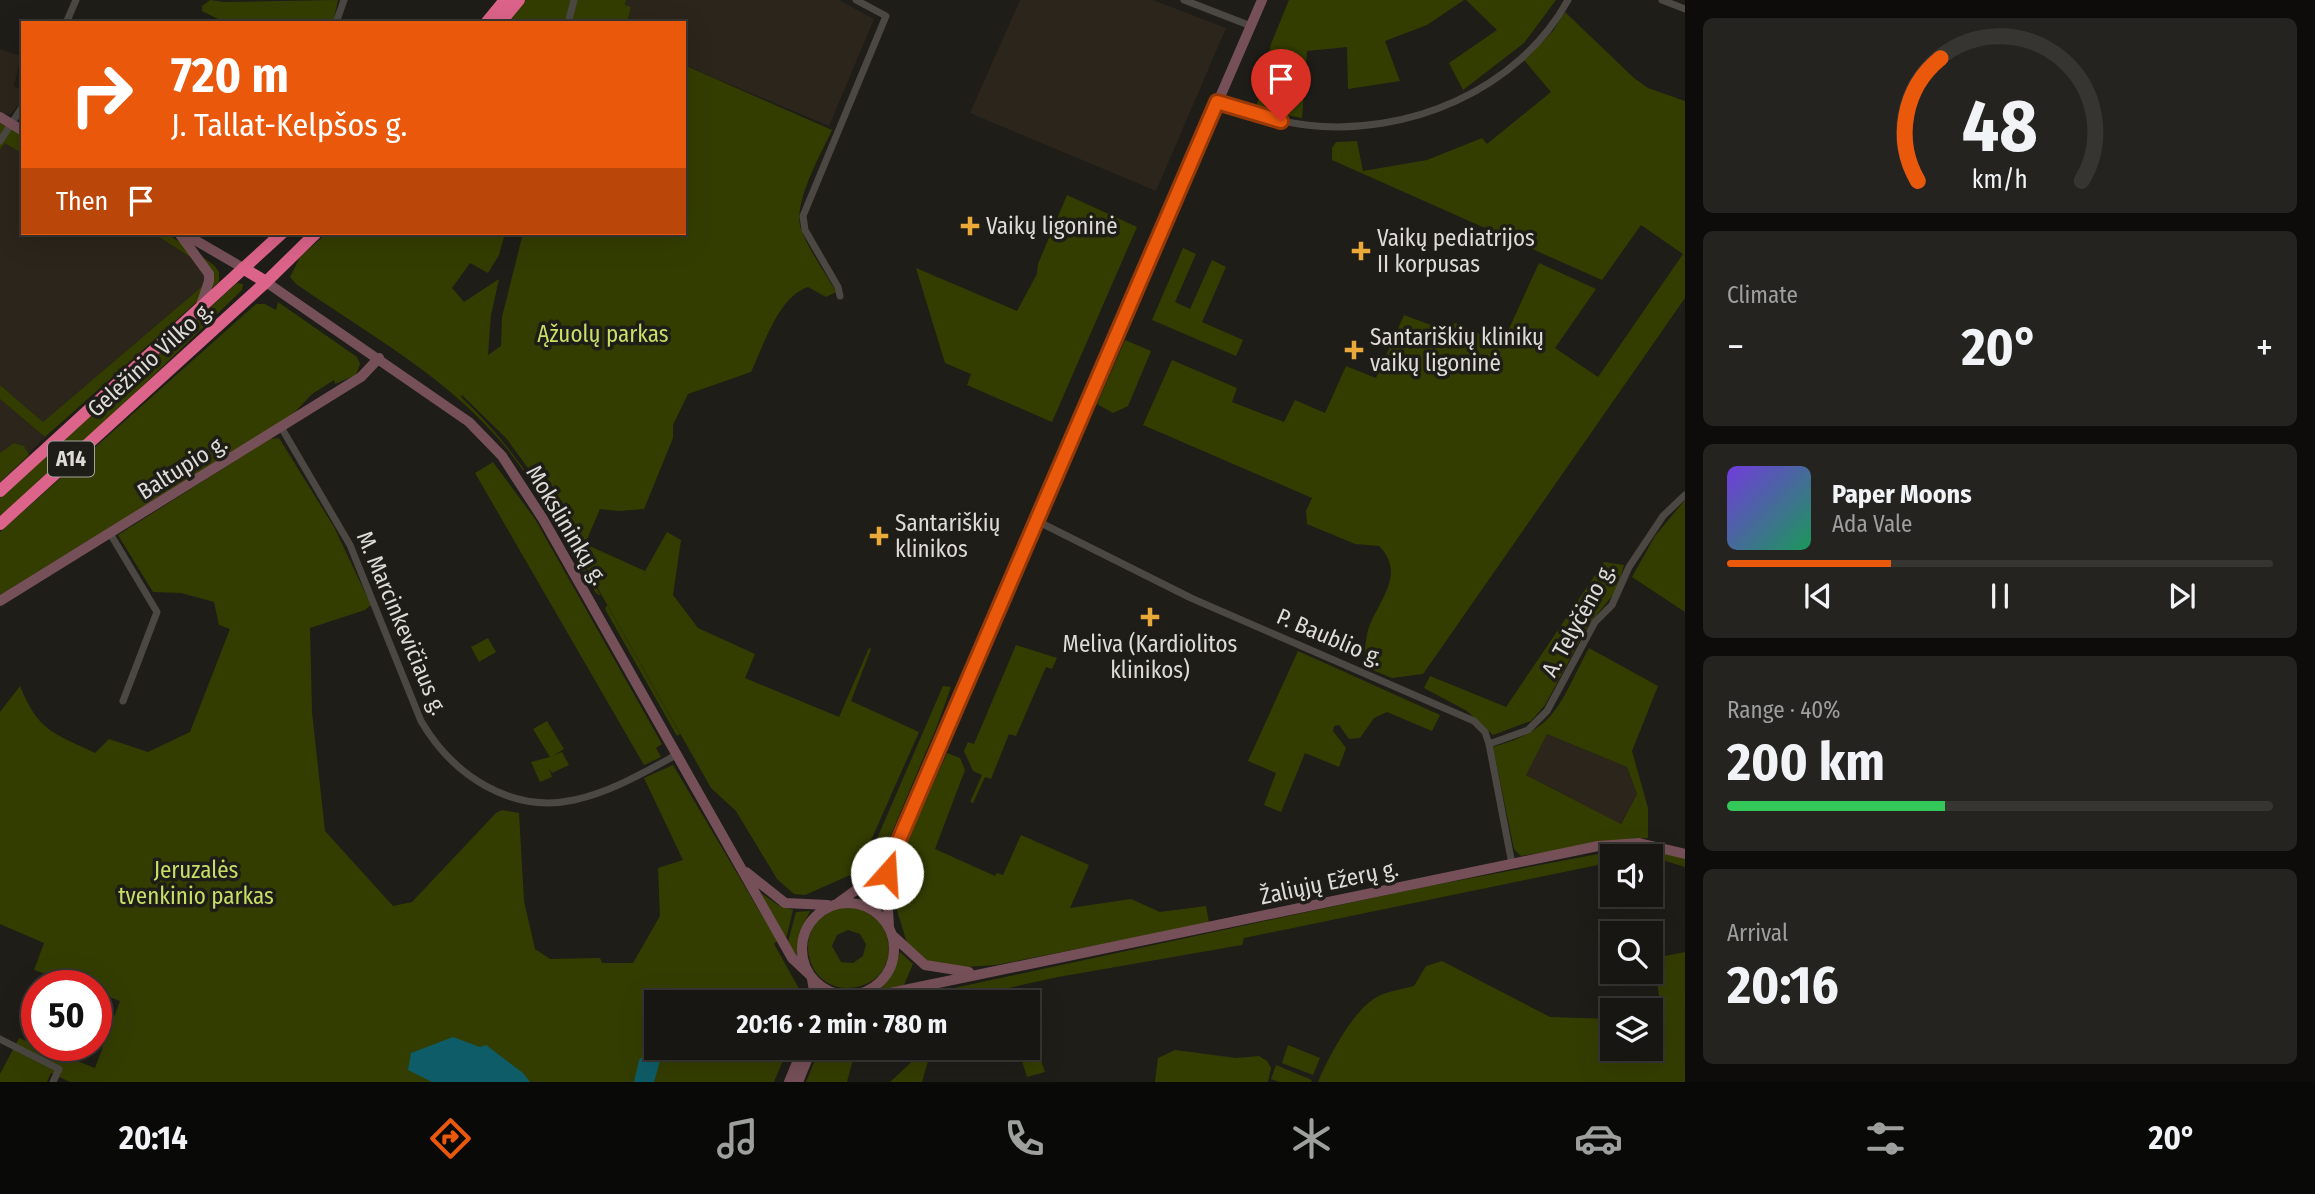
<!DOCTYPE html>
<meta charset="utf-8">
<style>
body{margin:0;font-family:"Fira Sans Condensed",sans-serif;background:#242320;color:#f1f3f6;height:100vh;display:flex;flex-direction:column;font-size:26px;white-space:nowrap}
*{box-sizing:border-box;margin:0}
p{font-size:23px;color:#9e9f9f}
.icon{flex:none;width:38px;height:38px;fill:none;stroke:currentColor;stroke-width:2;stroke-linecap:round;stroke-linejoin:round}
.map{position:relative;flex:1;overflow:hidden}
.side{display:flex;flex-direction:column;gap:18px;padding:18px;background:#0d0c0a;width:630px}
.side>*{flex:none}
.guide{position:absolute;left:21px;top:21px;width:665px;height:214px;border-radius:0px;box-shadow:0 7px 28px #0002,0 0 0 2px #363532;background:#ea580c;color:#fff;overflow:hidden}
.buttons{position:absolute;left:1600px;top:844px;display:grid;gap:14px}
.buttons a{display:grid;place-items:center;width:63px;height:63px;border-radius:0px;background:#171612;box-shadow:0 7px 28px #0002,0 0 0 2px #363532;font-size:35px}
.speed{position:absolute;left:21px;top:970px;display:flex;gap:14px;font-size:35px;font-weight:700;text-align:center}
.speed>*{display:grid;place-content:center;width:91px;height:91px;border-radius:50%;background:#171612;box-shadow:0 7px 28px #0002,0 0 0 2px #363532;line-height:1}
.speed .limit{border:10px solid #d22;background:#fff;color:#111}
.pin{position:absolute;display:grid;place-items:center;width:60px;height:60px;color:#fff;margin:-72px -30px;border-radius:50% 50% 50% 0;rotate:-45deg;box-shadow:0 0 7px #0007}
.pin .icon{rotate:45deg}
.me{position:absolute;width:77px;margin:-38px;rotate:19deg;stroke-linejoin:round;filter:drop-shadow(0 0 5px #0008)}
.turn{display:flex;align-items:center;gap:24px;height:147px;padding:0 35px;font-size:32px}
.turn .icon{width:91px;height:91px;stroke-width:2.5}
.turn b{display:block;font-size:49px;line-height:60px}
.then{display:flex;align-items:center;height:66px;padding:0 35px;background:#0003;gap:14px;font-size:26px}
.big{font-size:52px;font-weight:700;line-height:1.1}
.side .card{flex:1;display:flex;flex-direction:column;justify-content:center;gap:10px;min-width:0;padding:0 24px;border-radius:10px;background:#242320}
.side .dial{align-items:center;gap:0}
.dial svg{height:182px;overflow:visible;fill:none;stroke:#363532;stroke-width:7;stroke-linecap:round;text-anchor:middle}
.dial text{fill:#f1f3f6;stroke:none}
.song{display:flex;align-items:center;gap:21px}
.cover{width:84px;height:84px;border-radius:10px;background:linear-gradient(135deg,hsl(260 70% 55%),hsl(150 70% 35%))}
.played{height:7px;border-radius:4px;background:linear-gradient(90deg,#ea580c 30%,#363532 30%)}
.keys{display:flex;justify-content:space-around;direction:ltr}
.heat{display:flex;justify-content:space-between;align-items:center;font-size:38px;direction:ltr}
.charge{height:10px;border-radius:5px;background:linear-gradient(90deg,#34c759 40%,#363532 0)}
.trip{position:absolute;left:644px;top:990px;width:396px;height:70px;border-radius:0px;background:#171612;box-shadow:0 7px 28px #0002,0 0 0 2px #363532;font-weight:700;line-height:70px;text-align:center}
.dock{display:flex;height:112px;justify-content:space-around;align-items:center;background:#090907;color:#9e9f9f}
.dock .icon{width:49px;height:49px}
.dock .selected{color:#ea580c}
.dock b{font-size:32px;color:#f1f3f6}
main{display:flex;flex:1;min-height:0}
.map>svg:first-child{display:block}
.built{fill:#2b251b}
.green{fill:#343d00;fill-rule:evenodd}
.water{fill:#0e5c67}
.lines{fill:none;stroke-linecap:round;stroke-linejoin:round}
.street{stroke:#4b4843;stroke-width:7}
.secondary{stroke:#765058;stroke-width:10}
.highway{stroke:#dc638a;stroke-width:12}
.route-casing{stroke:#983908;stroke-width:18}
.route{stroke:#ea580c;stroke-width:12}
.poi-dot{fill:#eaaa39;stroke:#1f1d18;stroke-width:2.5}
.labels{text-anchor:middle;stroke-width:7;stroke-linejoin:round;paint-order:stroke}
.shield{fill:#1f1d18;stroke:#a5a39f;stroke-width:2}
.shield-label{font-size:21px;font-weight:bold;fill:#dedcd9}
.poi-label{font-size:23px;fill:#dedcd9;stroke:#1f1d18;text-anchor:start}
.park-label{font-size:23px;fill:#c7df66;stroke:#1f1d18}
.street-label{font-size:23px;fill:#dedcd9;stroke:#1f1d18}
</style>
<main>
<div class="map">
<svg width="1685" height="1082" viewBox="0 0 1685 1082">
<rect width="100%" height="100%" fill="#1f1d18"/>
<path class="built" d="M626 0H839L874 19 829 126 684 65V23H627L631 7 625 6Z
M1020 0H1153L1226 28 1156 191 970 113Z
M0 49 21 56 14 86 23 91V100L10 115 0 112Z
M5 142 23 154V233H153L213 272V277L43 422 0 385V150Z
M0 399 45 437 0 482Z
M1547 734 1627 767 1637 794 1620 824 1525 774Z"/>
<path class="green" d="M210 0 224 2 338 0 333 23H226L202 11V6Z
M526 0H626L625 5 631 7 627 23H508Z
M1289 0H1464L1427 25 1385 41 1400 81 1348 89 1347 47 1307 51 1302 118 1256 109 1271 44Z
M1466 0H1556L1524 43 1463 90 1449 63 1497 30Z
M1565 12 1634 78 1648 88 1685 101V298L1423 674 1392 678 1363 666C1365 653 1365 639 1369 627 1380 599 1406 573 1379 546L1355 544 1307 524 1306 511 1312 498 1143 425 1172 360 1237 388 1232 402 1284 422 1295 400 1325 413 1346 366 1376 378 1404 315 1439 328 1455 323 1502 344 1539 263 1596 289 1555 348 1598 377 1683 254 1641 225 1602 280 1332 160V148L1336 142 1357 141 1363 171 1427 160 1482 138 1487 144 1551 92 1524 60 1553 31Z
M684 65 832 130C821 154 792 204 801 229 809 251 825 272 836 292L826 297 808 287C778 297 764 345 751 372L688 394 673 425V438L644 509 619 511 600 509 585 544 645 571 667 532 681 540 673 595 698 628 755 654 745 678 839 717 869 648 871 649 851 701 919 732 857 872 805 895 794 894 777 879 736 811 711 788 536 479 506 438 462 395 461 397C522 453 560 524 601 596L596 593C565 540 537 482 496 436 440 373 364 331 296 284L290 277 300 257 327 233H505L499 255 488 273 470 263 452 288 464 302 499 279 491 315 488 355 501 346 502 317 523 233H684Z
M0 123 23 136V154L5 143 0 150Z
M1067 195 1137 227 1052 422 967 385 971 374 945 363 916 268 1017 311 1037 274 1038 264Z
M153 233H166L214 265 219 272V282L45 437 0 399V385L43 422 213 277V272Z
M1183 248 1196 254 1175 302 1190 309 1212 260 1226 267 1202 322 1243 340 1236 356 1152 320Z
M237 283 243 284 242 290 128 400 0 516V498Z
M278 302 357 357 360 364 356 375 335 384 334 380 312 394 293 414 0 595V532L256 304H265L276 310Z
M1125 340 1151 351 1128 406 1113 413 1097 404Z
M279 438 334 527 371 605 365 610 310 628 312 712 325 831 393 906 412 902 496 813 502 810 519 813 524 901 535 949 550 959 600 958 602 963H633L660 916 658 868 683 860 644 778 673 765 777 941 774 944 807 1003H656V1048H797L789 1060 784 1058 774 1082H70L51 1073 47 1082H0V1074L19 1038 95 1068 120 1001 96 992V985H77L34 970 44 943 0 924V712L20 686C39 732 52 732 95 753L109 739 148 752 190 732 230 629 219 625 214 602 181 593 153 592 118 535 270 439Z
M14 443 24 446 29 455 0 482V453Z
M493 462 535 519 662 744 656 748 661 757 644 765 475 473Z
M1685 500V612L1632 577 1655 536Z
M1604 562 1624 565 1617 590 1589 624 1545 705 1531 721 1493 735 1467 711 1424 688 1430 676 1506 707Z
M607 605 680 734 677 736 605 609Z
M488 638 496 652 479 662 471 647Z
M1016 645 1057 658 1052 669 1046 667 1016 736 1009 734 991 779 985 777 973 803 970 802 982 775 973 771 964 751 968 742 974 744Z
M1589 648 1658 686 1632 751 1648 808V838L1627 839 1521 856 1514 849 1493 747C1558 729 1559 703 1589 648ZM1547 734 1627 767 1637 794 1621 824 1526 775Z
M1298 651 1440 715 1432 731 1387 712 1374 718 1360 738 1349 739 1339 725 1334 726 1333 731 1346 748 1339 767 1305 753 1281 812 1264 805 1276 773 1248 761Z
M943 686 951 687 937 726 878 865 869 874 866 864Z
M547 721 564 749 553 756 562 752 569 765 552 773 549 768 552 777 540 782 531 762 550 757 533 729Z
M947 753 960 758 965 770 935 849 995 876 997 873 1003 875 1021 835 1089 865 1070 908 1131 899 1160 912 1206 906 1209 923 996 965 966 967 928 961 907 943 892 894 896 866Z
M1645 849 1685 858V867L1650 856H1612V862L1244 938 1242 945 1058 977 941 1003H884L1419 888 1614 851Z
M761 893 778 905 793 910 786 939Z
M842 907C895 904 907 976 857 987 805 998 786 921 842 907ZM848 930 860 934 866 944 863 956 853 963 841 962 832 946 837 935Z
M810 911 799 934 798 958 788 942 796 912Z
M900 952 913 964 904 985 880 990 893 973Z
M1685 952V1082H1318C1328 1058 1353 1010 1377 997 1387 991 1403 989 1414 986L1426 966 1442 961 1550 1017 1612 1019V1048H1650V1010H1646L1659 998 1655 958Z
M1288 1045 1320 1058 1313 1075 1282 1063Z
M820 1048H856L847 1082H806Z
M1175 1050 1236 1058 1259 1056 1267 1061 1271 1068 1268 1082H1155L1158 1058Z
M919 1055 929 1058 922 1082H890Z
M1039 1055 1045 1072 1027 1077 1022 1061Z
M1276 1065 1312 1080 1311 1082H1279L1271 1079Z"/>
<path class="water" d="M453 1037 480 1047 486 1045 523 1073 530 1082H432L408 1070 411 1053Z
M648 1052 656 1055 660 1061 654 1082H634L639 1060Z"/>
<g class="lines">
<path class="street" d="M1184 0 1251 26
M1662 0 1685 9
M66 23 76 0
M336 23 344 0
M568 23 574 0
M1218 102C1247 111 1275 121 1306 125 1406 137 1518 91 1568 0
M0 141 23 106
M840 296 838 287 805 230 803 216 886 16 856 0
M281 427 350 545 421 721C452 774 510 814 574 800 611 792 645 772 678 754
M1037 521 1191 598 1474 721 1485 732 1489 744 1512 864
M111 535 157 612 123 701
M1489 744 1528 730 1547 711 1595 622 1612 605 1629 567 1663 516 1685 495
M0 1039 59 1069 53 1082"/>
<path class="secondary" d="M0 117 23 131
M179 233 209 274V281L200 308
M183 233 243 268
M266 282 469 422 502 456 543 519 792 958 809 974
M0 601 361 377 379 358
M746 872 785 903 828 905
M802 949a46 46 0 1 1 92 0a46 46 0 1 1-92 0Z
M838 903 871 879 888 862
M889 928 887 889 889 861 1262 0
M892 935 925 965 969 972
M812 979 816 1003
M861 993 885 994 1598 846 1639 843 1685 854
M789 1082 803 1048
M798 1082 812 1048"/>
<path class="highway" d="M486 23 505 0
M500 23 519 0
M243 268 266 282
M0 491 282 233
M0 524 266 282 316 233"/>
</g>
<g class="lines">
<defs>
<path id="route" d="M887 873 890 861 1217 102 1281 121"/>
</defs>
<use href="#route" class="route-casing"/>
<use href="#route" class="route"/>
</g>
<g class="poi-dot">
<path d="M966.5 215.5h7v7h7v7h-7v7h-7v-7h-7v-7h7z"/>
<path d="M1357.5 240.5h7v7h7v7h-7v7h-7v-7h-7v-7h7z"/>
<path d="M1350.5 339.5h7v7h7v7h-7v7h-7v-7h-7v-7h7z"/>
<path d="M875.5 525.5h7v7h7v7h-7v7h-7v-7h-7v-7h7z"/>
<path d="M1146.5 606.5h7v7h7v7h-7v7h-7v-7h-7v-7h7z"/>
</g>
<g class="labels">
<rect class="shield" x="48" y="441.5" width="46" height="35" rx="5"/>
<g class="shield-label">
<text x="71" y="466">A14</text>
</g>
<g class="poi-label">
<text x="986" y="234">Vaikų ligoninė</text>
<text x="1377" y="246">Vaikų pediatrijos<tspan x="1377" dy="26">II korpusas</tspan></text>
<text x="1370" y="345">Santariškių klinikų<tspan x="1370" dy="26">vaikų ligoninė</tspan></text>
<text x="895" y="531">Santariškių<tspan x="895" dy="26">klinikos</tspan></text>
<text x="1150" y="652" text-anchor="middle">Meliva (Kardiolitos<tspan x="1150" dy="26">klinikos)</tspan></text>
</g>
<g class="park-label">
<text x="603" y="342">Ąžuolų parkas</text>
<text x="196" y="878">Jeruzalės<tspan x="196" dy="26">tvenkinio parkas</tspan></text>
</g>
<g class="street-label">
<text transform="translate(150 359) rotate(-42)" y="8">Geležinio Vilko g.</text>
<text transform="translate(182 467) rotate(-32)" y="8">Baltupio g.</text>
<text transform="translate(567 525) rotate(59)" y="8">Mokslininkų g.</text>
<text transform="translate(1578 620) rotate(-61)" y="8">A. Telyčėno g.</text>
<text transform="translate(402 623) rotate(67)" y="8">M. Marcinkevičiaus g.</text>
<text transform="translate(1330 637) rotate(23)" y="8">P. Baublio g.</text>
<text transform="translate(1329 882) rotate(-12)" y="8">Žaliųjų Ežerų g.</text>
</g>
</g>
</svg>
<div class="buttons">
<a><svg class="icon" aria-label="sound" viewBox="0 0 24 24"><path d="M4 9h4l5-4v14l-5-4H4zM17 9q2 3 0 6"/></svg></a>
<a><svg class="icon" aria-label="search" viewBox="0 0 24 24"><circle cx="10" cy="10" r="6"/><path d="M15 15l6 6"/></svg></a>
<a><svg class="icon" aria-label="layers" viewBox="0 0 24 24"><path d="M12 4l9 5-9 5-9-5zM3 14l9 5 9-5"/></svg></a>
</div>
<div class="speed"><div class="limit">50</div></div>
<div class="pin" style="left:1281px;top:121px;background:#d93025"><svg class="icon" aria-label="arrive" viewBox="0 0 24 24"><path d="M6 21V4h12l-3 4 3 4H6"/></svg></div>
<svg class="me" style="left:887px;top:873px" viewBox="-20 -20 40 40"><circle r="19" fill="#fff"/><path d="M0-13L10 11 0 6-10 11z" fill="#ea580c"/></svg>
<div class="trip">20:16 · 2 min · 780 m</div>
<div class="guide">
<div class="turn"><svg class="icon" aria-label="right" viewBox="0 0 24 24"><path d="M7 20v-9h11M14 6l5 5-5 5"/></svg><div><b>720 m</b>J. Tallat-Kelpšos g.</div></div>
<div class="then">Then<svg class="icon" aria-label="arrive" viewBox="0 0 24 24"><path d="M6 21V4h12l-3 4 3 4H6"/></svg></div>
</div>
</div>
<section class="side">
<div class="card dial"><svg viewBox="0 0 100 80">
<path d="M14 69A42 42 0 1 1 86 69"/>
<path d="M14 69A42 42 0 0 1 24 15" stroke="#ea580c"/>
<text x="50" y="56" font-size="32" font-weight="700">48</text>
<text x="50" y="72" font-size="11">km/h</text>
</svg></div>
<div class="card"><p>Climate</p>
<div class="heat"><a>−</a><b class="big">20°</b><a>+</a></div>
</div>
<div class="card">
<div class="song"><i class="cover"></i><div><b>Paper Moons</b><p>Ada Vale</p></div></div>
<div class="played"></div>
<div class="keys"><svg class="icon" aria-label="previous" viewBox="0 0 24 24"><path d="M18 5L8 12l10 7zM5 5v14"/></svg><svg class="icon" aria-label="pause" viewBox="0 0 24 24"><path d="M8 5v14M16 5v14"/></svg><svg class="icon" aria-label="next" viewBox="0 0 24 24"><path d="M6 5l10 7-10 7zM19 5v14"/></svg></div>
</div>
<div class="card"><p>Range · 40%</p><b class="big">200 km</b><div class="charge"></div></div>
<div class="card"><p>Arrival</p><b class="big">20:16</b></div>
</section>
</main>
<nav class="dock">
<b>20:14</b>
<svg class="icon selected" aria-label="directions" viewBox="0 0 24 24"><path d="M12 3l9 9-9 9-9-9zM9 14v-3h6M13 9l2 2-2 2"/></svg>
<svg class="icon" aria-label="music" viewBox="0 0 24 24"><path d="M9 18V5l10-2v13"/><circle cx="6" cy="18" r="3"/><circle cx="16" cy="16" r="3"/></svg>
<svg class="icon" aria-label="phone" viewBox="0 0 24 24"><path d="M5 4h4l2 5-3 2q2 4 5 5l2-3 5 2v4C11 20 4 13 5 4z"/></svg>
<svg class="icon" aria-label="climate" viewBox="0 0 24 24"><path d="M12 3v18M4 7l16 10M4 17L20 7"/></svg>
<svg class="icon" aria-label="car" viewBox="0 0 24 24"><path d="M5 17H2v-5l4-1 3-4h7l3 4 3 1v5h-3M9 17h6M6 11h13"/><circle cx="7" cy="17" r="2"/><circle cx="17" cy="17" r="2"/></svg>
<svg class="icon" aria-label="filters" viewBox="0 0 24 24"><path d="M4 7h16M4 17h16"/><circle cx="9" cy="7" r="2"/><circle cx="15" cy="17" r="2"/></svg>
<b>20°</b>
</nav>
